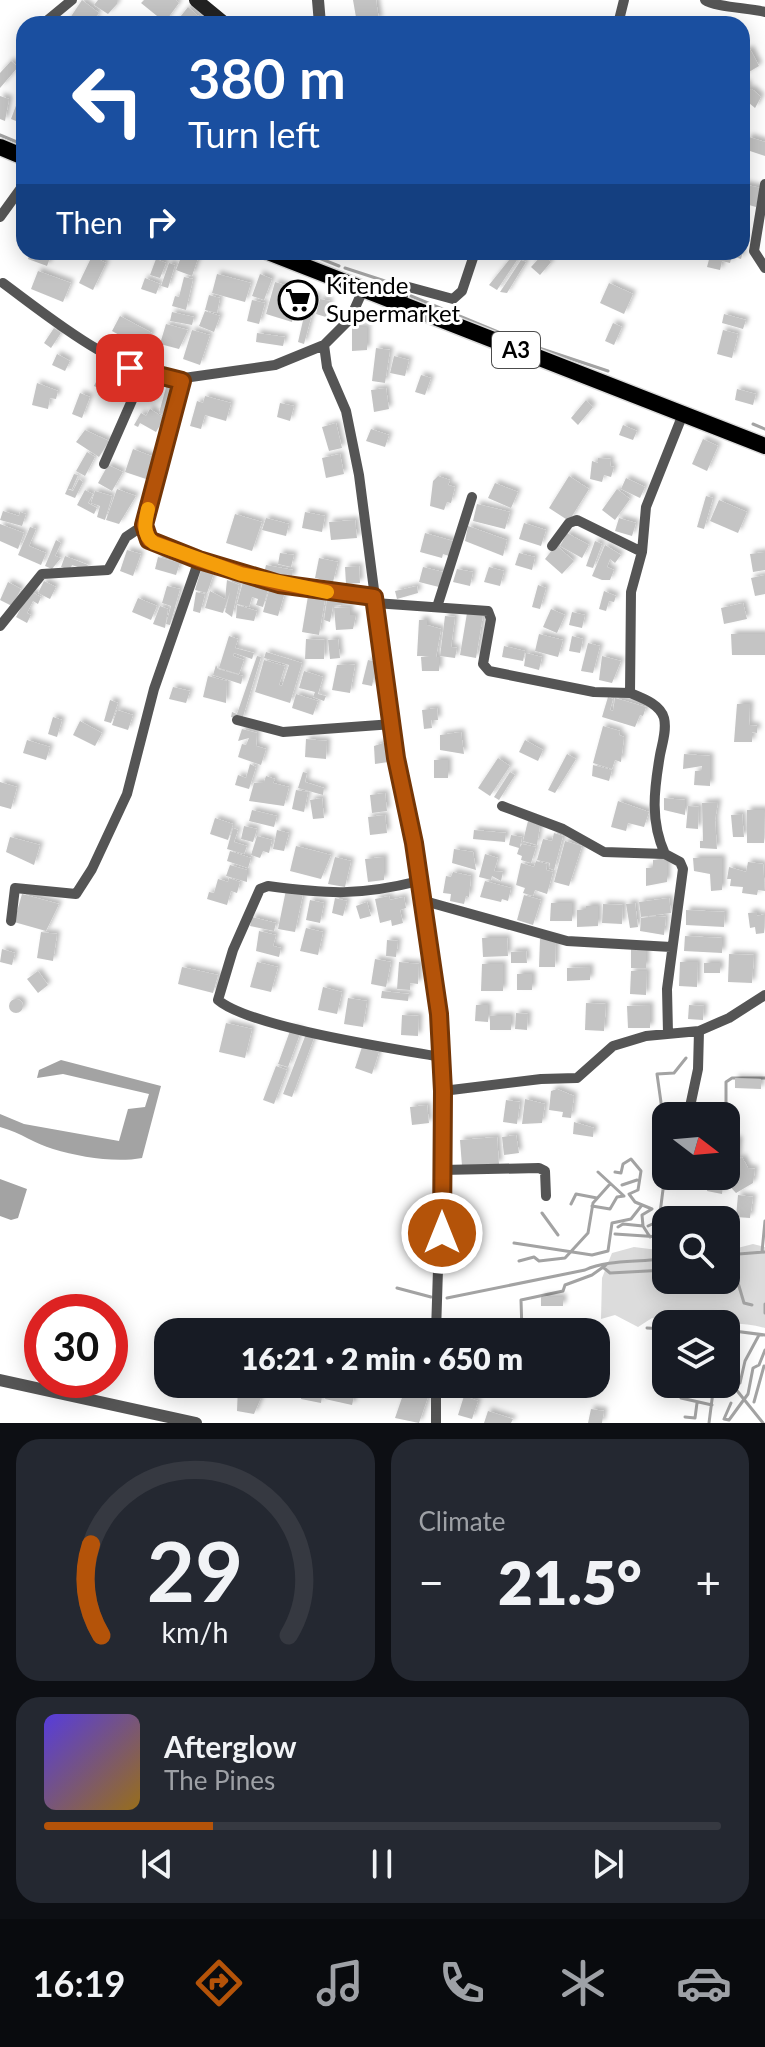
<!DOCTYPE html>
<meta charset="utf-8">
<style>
body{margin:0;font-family:Lato,sans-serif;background:#242831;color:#f1f3f6;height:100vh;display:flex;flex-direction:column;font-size:30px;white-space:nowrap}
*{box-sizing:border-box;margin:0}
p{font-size:26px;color:#9ea1a6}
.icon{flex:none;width:44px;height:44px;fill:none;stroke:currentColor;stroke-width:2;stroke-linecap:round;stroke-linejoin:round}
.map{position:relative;height:1423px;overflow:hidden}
.drawer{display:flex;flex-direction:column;gap:16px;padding:16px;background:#0d0f14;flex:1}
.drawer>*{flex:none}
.guide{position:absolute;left:16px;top:16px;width:734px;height:244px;border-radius:24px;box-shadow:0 4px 20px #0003;background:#1a4fa0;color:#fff;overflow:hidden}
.needle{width:52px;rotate:106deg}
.buttons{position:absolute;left:652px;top:1102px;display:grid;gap:16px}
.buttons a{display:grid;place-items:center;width:88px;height:88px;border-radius:16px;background:#171b24;box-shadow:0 4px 20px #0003;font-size:40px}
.speed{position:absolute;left:24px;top:1294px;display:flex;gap:16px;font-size:40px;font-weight:700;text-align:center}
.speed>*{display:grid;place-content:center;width:104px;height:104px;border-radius:50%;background:#171b24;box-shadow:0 4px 20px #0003;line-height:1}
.speed .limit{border:12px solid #d22;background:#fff;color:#111}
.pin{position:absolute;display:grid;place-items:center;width:68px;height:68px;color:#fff;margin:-34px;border-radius:16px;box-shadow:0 4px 12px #0006}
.me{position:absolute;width:88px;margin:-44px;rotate:0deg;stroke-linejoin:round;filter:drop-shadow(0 0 6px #0008)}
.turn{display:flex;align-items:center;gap:28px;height:168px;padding:0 40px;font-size:36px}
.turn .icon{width:104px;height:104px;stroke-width:2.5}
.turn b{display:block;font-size:56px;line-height:68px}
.then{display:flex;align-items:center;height:76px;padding:0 40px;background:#0003;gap:16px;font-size:30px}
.big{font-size:60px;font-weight:800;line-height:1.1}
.drawer .tile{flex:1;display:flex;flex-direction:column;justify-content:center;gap:12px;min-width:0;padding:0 28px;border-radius:24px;background:#242831}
.drawer .dial{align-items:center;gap:0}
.dial svg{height:208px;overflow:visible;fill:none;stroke:#363941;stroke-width:7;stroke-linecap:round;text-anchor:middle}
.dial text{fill:#f1f3f6;stroke:none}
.song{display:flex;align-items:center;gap:24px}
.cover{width:96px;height:96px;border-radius:12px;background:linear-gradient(135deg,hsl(250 70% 55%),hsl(40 70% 35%))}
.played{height:8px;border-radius:4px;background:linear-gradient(90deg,#b45309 25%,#363941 25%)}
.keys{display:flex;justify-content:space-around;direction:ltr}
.heat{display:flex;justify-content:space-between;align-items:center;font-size:44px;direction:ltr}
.drawer .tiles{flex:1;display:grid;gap:16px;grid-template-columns:1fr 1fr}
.tile:last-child{grid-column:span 2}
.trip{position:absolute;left:154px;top:1318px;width:456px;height:80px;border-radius:24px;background:#171b24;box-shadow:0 4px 20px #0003;font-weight:800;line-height:80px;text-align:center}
.dock{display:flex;height:128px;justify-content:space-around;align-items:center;background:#090b0e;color:#9ea1a6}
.dock .icon{width:56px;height:56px}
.dock .selected{color:#b45309}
.dock b{font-size:36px;color:#f1f3f6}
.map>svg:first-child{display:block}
.green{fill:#dcdcdc}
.water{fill:#a3a3a3}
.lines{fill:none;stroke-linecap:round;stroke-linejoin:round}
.stream{stroke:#a3a3a3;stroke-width:3}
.building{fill:#c4c4c4;filter:url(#shadow)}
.primary-casing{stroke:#dbdbdb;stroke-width:19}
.minor{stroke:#555;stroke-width:10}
.tertiary{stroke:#555;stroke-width:12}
.secondary{stroke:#222;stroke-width:14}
.primary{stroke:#000;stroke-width:16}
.route-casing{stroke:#753606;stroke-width:20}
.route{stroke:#b45309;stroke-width:14}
.slow{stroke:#f59e0b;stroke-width:14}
.labels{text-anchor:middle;stroke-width:6;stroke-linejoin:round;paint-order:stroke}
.shield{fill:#fff;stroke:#4c4c4c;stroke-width:2}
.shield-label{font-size:22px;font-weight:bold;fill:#000}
.poi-label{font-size:24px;fill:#000;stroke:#fff;text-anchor:start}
</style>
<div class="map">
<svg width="765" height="1423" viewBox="0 0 765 1423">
<defs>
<filter id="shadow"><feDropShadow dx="3.5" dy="-3.5" stdDeviation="2" flood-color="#0004"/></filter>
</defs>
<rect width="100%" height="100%" fill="#fff"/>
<path class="green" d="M753 1244 765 1247V1328C728 1316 688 1333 652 1318L638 1327 615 1315 601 1319 602 1278 612 1253 634 1247 666 1251V1280H726V1251Z"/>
<path class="water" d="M61 1060 161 1086 142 1158C115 1163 80 1157 53 1149 35 1144 22 1133 0 1127V1114L24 1124 119 1141 128 1109 145 1107 149 1094 63 1074 37 1078 39 1070Z
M0 1179 27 1189 18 1218 11 1220 0 1216Z"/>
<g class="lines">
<path class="stream" d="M0 135 24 145
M304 252 339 266
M345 268 388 282
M411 296 527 344 608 371
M753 424 765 429
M726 1116V1082L732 1078H765
M666 1138 657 1074 674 1073 686 1058
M615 1172 621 1173 623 1164 631 1159 641 1171 638 1190 629 1194 635 1202 652 1209 642 1215 643 1226 650 1237
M622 1185 637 1180
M571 1204 576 1194 597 1198
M592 1206 610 1209 617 1197 624 1196 598 1172
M542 1213 558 1235
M648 1226 659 1221 666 1166
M618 1227 623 1224 643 1226
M615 1234 660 1237
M514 1243 592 1255 608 1251 612 1223 631 1219 642 1205
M762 1252 765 1221
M726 1255 765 1252
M519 1261 534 1257 539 1261 565 1258 588 1233 593 1203 610 1184
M604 1268 610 1273 666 1270
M726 1274 736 1276 744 1303 752 1305
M397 1288 431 1297
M447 1298 585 1270C609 1259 640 1263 666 1258
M765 1304V1313
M647 1328 666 1329
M726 1330 765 1335
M522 1332 521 1300 563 1291 565 1285 592 1275 606 1265
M726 1354 735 1331
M726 1377 763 1423
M740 1383 745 1361 759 1335
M681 1398 712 1405
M754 1402 764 1366
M731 1403 724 1419 729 1420 748 1394 753 1368 759 1365 765 1350
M685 1417 695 1418 697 1403
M709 1423 714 1384"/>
</g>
<path class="building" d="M82 0 99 13 94 19 101 24H66Z
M98 0H117V4L108 14 94 5Z
M144 0H176L179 3 165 22 168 24H159L162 20 141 3Z
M353 0H376L379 20 357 23Z
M188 7 205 22 204 24 177 21Z
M750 49 759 66 742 76V53Z
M11 61 18 67 0 88V73Z
M744 82 749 86 746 90 752 89 761 97 755 108 742 97Z
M0 96 9 99 5 121 0 119Z
M17 103 24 106 21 123 11 119Z
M749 137 765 142V156L744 149Z
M742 184 761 188 756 207 742 203Z
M30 252H52L47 266 28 259Z
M183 252 199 255 192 276 176 270Z
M743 252 741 259 732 256 730 263 722 261 720 270 707 267 711 252Z
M543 254 551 262 540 275 531 267Z
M513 255 519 257 497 290 489 285Z
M92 256 106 263 93 290 79 283Z
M156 259 166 263 160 278 150 275Z
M521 260 526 262 507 293 500 292Z
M169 263 175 265 168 288 161 286Z
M38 271 71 283 63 302 31 289Z
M217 274 251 283 245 302 212 293Z
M260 274 272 279 264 300 252 296Z
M184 277 193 279 186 310 172 306 175 296 179 297Z
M145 278 160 284 156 294 141 289Z
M275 282 301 290 292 322 266 314Z
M609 283 633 294 624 314 600 303Z
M303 292 318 297 314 311 299 307Z
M209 295 220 298 217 313 205 310Z
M320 299 330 301 326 317 316 314Z
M252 300 265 303 259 324 247 321Z
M205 311 220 316 214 332 199 326Z
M172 312 194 317 192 325 170 321Z
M305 312 312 314 304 344 298 342Z
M724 314 746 320 743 329 722 323Z
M120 316 152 333 144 349 112 331Z
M613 323 622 327 614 345 605 341Z
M166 324 188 330 179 349 160 344Z
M352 327H367V350L352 351Z
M54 328 61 333 51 348 44 343Z
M192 330 210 335 200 365 183 359Z
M723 330 738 334 732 358 717 354Z
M257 333 285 337 283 346 256 342Z
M376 348 390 350 385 383 372 381Z
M57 354 70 361 65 371 52 365Z
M394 356 409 360 405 376 390 373Z
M104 366 117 372 107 392 94 386Z
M421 375 431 378 425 395 415 392Z
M37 383 58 391 56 399 50 398 48 409 32 405Z
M167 384 173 385 165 416 159 413Z
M386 388 389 409 374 412 371 390Z
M737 389 756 394 753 405 735 400Z
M80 393 90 397 82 418 72 414Z
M205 396 231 403 226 421 205 415 201 429 190 426 197 401 203 403Z
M586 400 593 407 578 425 571 418Z
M280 403 294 406 290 421 277 417Z
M150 409 164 418 156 432 140 423 138 427 134 425 141 413 146 416Z
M336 423 342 448 329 451 322 427Z
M623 425 637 431 633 440 619 435Z
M371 429 389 435 385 447 366 441Z
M85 430 109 441 99 457 76 442Z
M703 439 718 446 707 471 692 464Z
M133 449 154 457 146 479 125 472Z
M87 452 95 457 85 476 76 471Z
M340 454 344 474 326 478 322 458Z
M598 458 611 459 610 466 614 467 611 477 604 475 602 482 590 479 592 461 598 463Z
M108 465 123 472 112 491 98 483Z
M74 474 78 475 72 489H68L73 491 79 479 83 482 75 498 65 494Z
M438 476 450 480 448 485 455 487 451 503 447 502 444 510 430 506 433 481Z
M569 476 589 489 569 521 549 508Z
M626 478 645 487 640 498 621 489Z
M495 483 518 492 511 508 488 498Z
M117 489 136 496 119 524 106 520Z
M617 489 630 499 615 520 602 510Z
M85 490 93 494 88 503 97 508 94 514 77 505Z
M95 491 112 496 105 520 97 517 100 506 91 503Z
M706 496 713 498 704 529 697 527Z
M719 500 747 512 738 533 710 521Z
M477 504 510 512 505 529 473 521Z
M3 511 19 516 20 512 26 514 22 526 0 520Z
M305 512 325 516 322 532 302 528Z
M235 514 262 522 252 551 226 543Z
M266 518 289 524 286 536 262 530Z
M619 518 636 523 632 536 615 531Z
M355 520 357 538 331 540 329 522Z
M524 523 546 530 541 546 519 539Z
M0 524 24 533 18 549 0 541Z
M468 526 507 540 503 556 465 541Z
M30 527 36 529 29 546 46 553 41 565 18 555Z
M425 533 453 541 449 556 443 554 442 558 420 552Z
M567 533 589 545 582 558 560 546Z
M56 540 61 543 55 556 61 558 52 569 45 566Z
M595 541 602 544 593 568 586 566Z
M556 545 574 561 562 574 545 559Z
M605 545 621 555 615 563 610 559 607 567 614 570 610 580H602L592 576Z
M127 550 141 554 133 576 120 571Z
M765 552V570L753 572 750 554Z
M280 553 294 555 291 567 278 564Z
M519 553 535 557 532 570 515 565Z
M65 556 88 565 86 570 72 565 70 570 61 567Z
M158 557 180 563 176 575 155 569Z
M319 558 338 562 333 582 315 578Z
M266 565 293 570 292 579 264 574Z
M359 566 360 583 346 584 345 567Z
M423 567 443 572 439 587 419 582Z
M489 567 504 571 500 586 484 582Z
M457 569 473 572 470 586 453 582Z
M201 570 214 573 207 593 195 590Z
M765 575V594L755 596 751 578Z
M244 578 269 586 263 607 256 605 258 599 252 597 249 607 237 604Z
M227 580 239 585 232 617 225 612 230 592 223 613 205 608 210 591 225 599Z
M44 581 56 587 50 599 38 593Z
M8 582 21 589 12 606 0 600Z
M538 585 546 588 540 609 532 607Z
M167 586 180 589 170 625 166 624 171 606 162 603Z
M417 586 418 593 397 599 395 591Z
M270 587 285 592 278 616 263 612Z
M30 591 41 597 38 604 33 601 27 613 31 615 27 623 16 617Z
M604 591 616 596 614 602 609 601 606 611 599 609Z
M196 592 205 594 200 613 193 611Z
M308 596 325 599 319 635 302 632Z
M138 598 157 606 151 620 132 612Z
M349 598 350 604 333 606 330 622 324 620 327 599Z
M743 603 747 619 724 624 721 608Z
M237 605 257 611 254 621 236 618Z
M160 606 168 609 165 628 153 624Z
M350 607V615H356L353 629 336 630 334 608Z
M551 609 565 615 557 633 543 627Z
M572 612 585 615 582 628 569 625Z
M467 613 483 615 476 658 460 655Z
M445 616 455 617 451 647 457 648 455 658 440 656Z
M419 620H427V625L441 629 436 657H439V671H422L421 657 430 656H417Z
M539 634 563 640 558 657 535 651Z
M731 634H765V655H732Z
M229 636 238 639 235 648 254 653 252 659 234 653 233 656 244 660 239 674 219 668Z
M572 636 583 639 580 653 569 651Z
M306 639 325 640 324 659H305Z
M338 639 340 658 330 659 328 640Z
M588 643 600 646 593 673 581 671Z
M504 646 525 651 523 661 502 657Z
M266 652 302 663 290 703 255 692 264 660 285 666 279 685 282 686 289 665 264 658Z
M526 653 542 657 539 670 524 666Z
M257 656 261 657 242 720 231 717 232 712 237 714Z
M602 656 621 661 612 683 599 680Z
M368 660 377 662 372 686 362 684Z
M348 664 355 665 350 693 332 690 337 665Z
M216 665 218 669 243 676 241 684 213 675Z
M304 671 323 677 318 694 326 696 324 701 313 697 315 692 299 688Z
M208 676 227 681 226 703 203 697Z
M173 687 190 691 186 703 169 699Z
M296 694 318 701 313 715 292 708Z
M608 697 613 699 610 710 613 711 615 698 646 707 643 716 640 715 635 727 602 717Z
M110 700 118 703 111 723 104 721Z
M737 704H750L749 725 757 726V733L752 732V742H734Z
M437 708 438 720H431L432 728 424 729 422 710Z
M117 710 133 715 128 730 112 725Z
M53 717 62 720 57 737 48 734Z
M80 721 102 733 95 746 73 735Z
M603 726 620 731 619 735 624 737 621 762 615 760 612 769 593 763Z
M242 729 257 733 256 746 266 749 261 765 238 757 242 744 246 745 249 738 238 741Z
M461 732 464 754 440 750V735Z
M306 739 327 741 326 759 305 757Z
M27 740 50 747 46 760 23 753Z
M525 740 543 750 538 761 519 752Z
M386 742 388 762 375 764 374 746Z
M567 754 576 759 555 793 548 790Z
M684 754 710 756V786L694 785 695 771H702V766L683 769Z
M498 758 510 766 490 796 478 788Z
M434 760H448V778H434Z
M250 764 256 767 249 789 235 785 238 775 246 778Z
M593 765 612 770 609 781 592 776Z
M303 772 307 773 305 782 324 788 323 795 298 788Z
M510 772 515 775 499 800 494 797Z
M266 776 275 779 273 783 289 787 284 806 249 801 254 783 264 782Z
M0 782 17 787 11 809 0 806Z
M296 790 308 792 304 812 292 809Z
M385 793 387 811 372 813 370 795Z
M322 798 324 818 313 819 310 800Z
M664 798 685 800V815L664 810Z
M618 801 649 812 644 827 628 823 626 831 611 827Z
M718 802 715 820 717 849 700 848V841H703L702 803Z
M688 806 699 807 698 829 686 828Z
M252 810 277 816 274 827 249 821Z
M747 810H765L764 843H747Z
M742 814 744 837H733L731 815Z
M385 815 387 833 370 835 368 817Z
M215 818 233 824 228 840 210 834Z
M528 821 540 825 537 845 523 841Z
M244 826 257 829 253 842 241 839Z
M233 828 238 830 234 842 247 846 244 854 227 849Z
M277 830 289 833 284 851 273 849Z
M474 830 506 833 505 842 473 839Z
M554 833 563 836 554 870 549 868 550 863 537 860 543 839 552 841Z
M511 835 522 837 520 847 522 844 536 847 531 863 521 860 522 856 517 854 519 848 509 845Z
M257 836 272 840 269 853 263 851 260 858 251 855Z
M10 837 40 845 34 865 6 852Z
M565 841 582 846 569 886 554 882Z
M296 846 331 855 321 879 290 871Z
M454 849 473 852 476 870 452 863Z
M230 851 251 858 248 868 227 861Z
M485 854 498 858 494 871 503 872 501 881 492 876 491 880 479 877Z
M335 857 351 861 345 887 328 884Z
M384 857V880L368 882 365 859Z
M693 858H722V890L711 891 710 874 694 871Z
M653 860H667V882L646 886V868H653Z
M536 861 547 864 546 870 553 872 547 894 535 890 533 896 523 893 525 888 516 885 521 863 534 867Z
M748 862 763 864 765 891 758 890 757 895 742 893 743 887 730 886 731 879H727L729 867 746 872Z
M230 865 247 870V882L226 876Z
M453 872 471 876 469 897 466 896 464 904 450 901 451 894 443 893 446 876 451 877Z
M229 878 240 882 237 893 231 891 227 905 207 899 209 892 214 893 218 879 228 882Z
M485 881 511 888 508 901 502 899 501 902 480 897Z
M286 890 303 894 295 932 278 929Z
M22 894 59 904 46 931 14 922Z
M524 895 541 900 533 925 517 920Z
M389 896 390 900 404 897 406 908 400 910 403 923 392 926 391 920 380 923 375 899Z
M335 898 347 901 343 916 332 913Z
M669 898 671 913 641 917 639 902Z
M310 900 324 903 320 923 306 920Z
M367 902 371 916 360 919 356 906Z
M551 903H572V921H550Z
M635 903 638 927 630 928 626 904Z
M603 904 623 905 622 924 602 923Z
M586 906H598V926L577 927V910H586Z
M686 910 725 912 724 927 686 925Z
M757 912V916L765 914 764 933 756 934 755 927 750 928 748 913Z
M657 916 666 917 664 935 640 931 641 918Z
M252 917 276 923 274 931 250 926Z
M306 928 323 932 318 955 300 951Z
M259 931 276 935 273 946 281 948 279 957 256 951Z
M41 932 57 934 53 961 37 958Z
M685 936 722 938V953L684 951Z
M482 938H507L508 956 483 957Z
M540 939H556L555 967H539Z
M387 940 398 941 396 957 386 956Z
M646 948V968H631V949Z
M2 949 15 953 12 965 0 962Z
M526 951 527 963H511V952Z
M729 954 754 955 752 983 728 982Z
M375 959 391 962 386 987 371 984Z
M257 962 278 967 271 992 250 987Z
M399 962 419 964 418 984 410 983V990L397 989Z
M680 962H698L697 987 679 986Z
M704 963H720V973H704Z
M482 964H503V991H481Z
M182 967 218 975 213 993 178 984Z
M590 967V980L567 981V968Z
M38 971 48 985 38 993 27 979Z
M631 971H647L646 995 630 994Z
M517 974H532V990H517Z
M323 987 342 992 337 1014 318 1010Z
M382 991 409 994 408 1001 381 998Z
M348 998 367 1001 363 1027 344 1024Z
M9 1006a7 7 0 1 1 14 0a7 7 0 1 1-14 0Z
M586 1003 606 1004 604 1031 585 1030Z
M476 1005H488V1022L475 1021Z
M650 1005V1028H628L627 1006Z
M689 1005 704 1006 703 1020 688 1019Z
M516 1013 528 1014 527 1030 515 1029Z
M402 1015 419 1016 418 1036 401 1035Z
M490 1016H511V1030H490Z
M226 1023 252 1029 245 1058 219 1052Z
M291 1028 301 1031 288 1067 278 1064Z
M306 1034 314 1038 292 1097 283 1094Z
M362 1047 379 1052 372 1074 355 1068Z
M276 1066 287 1070 274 1104 263 1100Z
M735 1078 761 1079V1089L735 1088Z
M557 1089 574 1096 571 1118 562 1117 563 1112 549 1110 551 1091Z
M525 1099 545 1104 542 1123 522 1124Z
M506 1100 520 1102 517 1124 503 1122Z
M427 1105 429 1123 412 1125 410 1107Z
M574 1122 594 1128 593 1137 573 1134Z
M516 1135 519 1153 504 1155 502 1137Z
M497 1137 499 1164 462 1166 460 1140Z
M726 1138 739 1140 737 1161 742 1157 748 1168 755 1169 753 1183 736 1193 724 1180 722 1194 707 1191 710 1176H726Z
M738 1195 753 1197 750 1218 736 1217Z
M541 1297H563V1306H541Z
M304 1384H324L321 1403 301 1399Z
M329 1384 356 1388 352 1405 325 1399Z
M238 1387 263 1393 254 1414 237 1411Z
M405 1389 428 1397 419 1423 395 1418Z
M464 1396 478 1401 472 1419 458 1415Z
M591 1409 604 1411 602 1423H588Z
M488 1411 513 1419 511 1423H484Z"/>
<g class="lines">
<defs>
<path id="primary" d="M0 147 24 157
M268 252 765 446"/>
</defs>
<use href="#primary" class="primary-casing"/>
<path class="minor" d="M705 0C714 7 750 8 765 12
M44 23 72 0
M618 24 624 0
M765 184 754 251 765 268
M0 217 24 184
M3 283C57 323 114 371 182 381
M363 290 350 319 324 345 327 367 346 411 359 475 396 758 414 843 439 1014 443 1112 436 1332
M401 305 405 286 453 299 462 291 475 252
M104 464 144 373
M144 525 154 543 279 584 374 597
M552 546 569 523 577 520 642 552
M375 603 488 611 491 619 483 664 489 671 594 692 630 693
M437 607 472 497
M0 626 42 574 108 570 126 537 144 525 184 378 275 365 324 345
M237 720 283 732 393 724
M502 806 563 829 604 852 665 854
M419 881C359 896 328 894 268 886L260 889 233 950 218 1000C249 1027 396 1049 441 1057
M421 900 567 941 671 947
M11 921 15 888 76 894 92 869 127 794 154 689 199 560
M668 1033 667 989 683 869 680 862 665 854C650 821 654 790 660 755 662 744 667 730 664 718 660 704 642 698 630 693L631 592 642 552 646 507 683 414
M443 1091 541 1079 577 1078 613 1046 646 1036 699 1031 729 1018 765 995
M688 1116 698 1069 699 1031
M442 1170 539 1168 545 1171 546 1196
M436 1423V1384"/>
<path class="tertiary" d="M318 0 320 24
M0 1380 196 1423"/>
<path class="secondary" d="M196 0 225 24"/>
<use href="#primary" class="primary"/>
</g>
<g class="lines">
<defs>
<path id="route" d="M130 368 182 381 144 525 149 540 199 560 279 584 374 597 396 758 414 843 439 1014 443 1091 442 1233"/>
</defs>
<use href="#route" class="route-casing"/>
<use href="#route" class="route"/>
<path class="slow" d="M148 509C145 522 142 535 154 543L241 574 327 592"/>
</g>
<defs>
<symbol id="supermarket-ring" viewBox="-11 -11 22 22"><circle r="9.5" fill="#fff" stroke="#000" stroke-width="1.5"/><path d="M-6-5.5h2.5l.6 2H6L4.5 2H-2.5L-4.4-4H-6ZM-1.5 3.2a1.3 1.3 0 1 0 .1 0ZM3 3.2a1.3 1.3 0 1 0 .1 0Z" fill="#000"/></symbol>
</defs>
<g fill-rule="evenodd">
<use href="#supermarket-ring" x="276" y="278" width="44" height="44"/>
</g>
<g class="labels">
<rect class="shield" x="492" y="332" width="48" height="36" rx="6"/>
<g class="shield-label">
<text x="516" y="358">A3</text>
</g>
<g class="poi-label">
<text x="326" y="294">Kitende<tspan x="326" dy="28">Supermarket</tspan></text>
</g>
</g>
</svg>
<div class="buttons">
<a><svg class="needle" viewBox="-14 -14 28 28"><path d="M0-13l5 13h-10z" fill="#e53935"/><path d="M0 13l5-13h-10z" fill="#9ea1a6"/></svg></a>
<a><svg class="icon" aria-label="search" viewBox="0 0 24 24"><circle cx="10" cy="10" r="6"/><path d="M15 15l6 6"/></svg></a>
<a><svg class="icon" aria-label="layers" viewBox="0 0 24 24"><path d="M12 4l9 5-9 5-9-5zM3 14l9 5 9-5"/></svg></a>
</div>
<div class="speed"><div class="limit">30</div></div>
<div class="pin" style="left:130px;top:368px;background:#d93025"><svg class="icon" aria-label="arrive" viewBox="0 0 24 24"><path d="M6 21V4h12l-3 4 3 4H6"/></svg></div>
<svg class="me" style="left:442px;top:1233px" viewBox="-20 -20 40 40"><circle r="17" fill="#b45309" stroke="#fff" stroke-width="3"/><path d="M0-11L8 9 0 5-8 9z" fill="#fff"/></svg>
<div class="trip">16:21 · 2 min · 650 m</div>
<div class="guide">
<div class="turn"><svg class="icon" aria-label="left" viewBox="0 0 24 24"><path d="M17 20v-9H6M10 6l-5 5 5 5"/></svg><div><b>380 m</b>Turn left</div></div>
<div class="then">Then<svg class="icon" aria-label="right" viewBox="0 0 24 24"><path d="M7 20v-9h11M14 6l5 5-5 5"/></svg></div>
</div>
</div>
<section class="drawer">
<div class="tiles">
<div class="tile dial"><svg viewBox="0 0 100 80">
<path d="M14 69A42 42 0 1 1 86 69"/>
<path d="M14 69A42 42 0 0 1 10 34" stroke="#b45309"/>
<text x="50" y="56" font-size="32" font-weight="700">29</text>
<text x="50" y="72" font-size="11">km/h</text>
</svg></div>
<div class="tile"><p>Climate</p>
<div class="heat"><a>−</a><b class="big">21.5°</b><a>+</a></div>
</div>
<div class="tile">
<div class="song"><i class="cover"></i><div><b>Afterglow</b><p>The Pines</p></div></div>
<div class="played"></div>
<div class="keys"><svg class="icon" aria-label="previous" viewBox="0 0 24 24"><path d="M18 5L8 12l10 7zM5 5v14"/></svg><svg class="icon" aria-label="pause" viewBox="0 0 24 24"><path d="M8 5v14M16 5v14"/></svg><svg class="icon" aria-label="next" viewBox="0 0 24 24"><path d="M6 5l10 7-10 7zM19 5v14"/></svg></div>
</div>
</div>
</section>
<nav class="dock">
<b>16:19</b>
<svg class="icon selected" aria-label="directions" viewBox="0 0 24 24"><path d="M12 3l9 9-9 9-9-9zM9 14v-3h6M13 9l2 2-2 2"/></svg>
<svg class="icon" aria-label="music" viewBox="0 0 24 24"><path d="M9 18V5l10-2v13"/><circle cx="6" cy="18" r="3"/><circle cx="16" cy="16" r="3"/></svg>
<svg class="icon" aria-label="phone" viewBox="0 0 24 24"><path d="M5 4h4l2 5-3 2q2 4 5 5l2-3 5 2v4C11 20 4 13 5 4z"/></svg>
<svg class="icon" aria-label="climate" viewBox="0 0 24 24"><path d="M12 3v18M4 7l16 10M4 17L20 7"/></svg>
<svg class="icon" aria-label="car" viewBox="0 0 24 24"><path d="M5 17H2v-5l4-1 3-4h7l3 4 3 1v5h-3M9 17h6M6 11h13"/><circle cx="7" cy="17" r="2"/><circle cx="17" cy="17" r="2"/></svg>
</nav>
